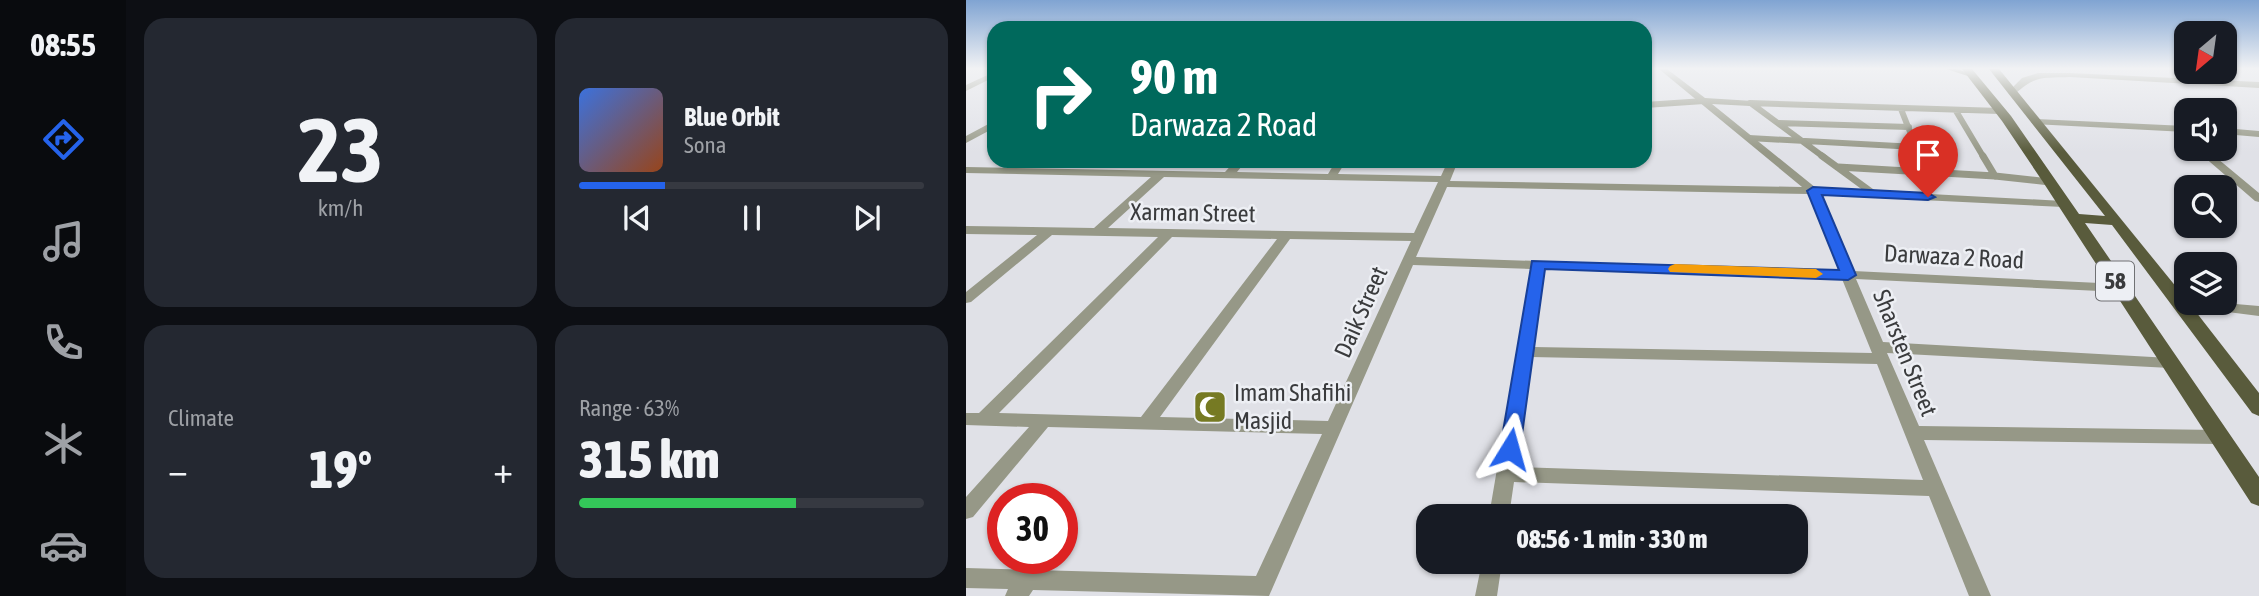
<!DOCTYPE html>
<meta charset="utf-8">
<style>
body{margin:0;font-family:"Asap Condensed",sans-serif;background:#242831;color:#f1f3f6;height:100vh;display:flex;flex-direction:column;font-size:26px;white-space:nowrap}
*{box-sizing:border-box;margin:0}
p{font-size:23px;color:#9ea1a6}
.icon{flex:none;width:38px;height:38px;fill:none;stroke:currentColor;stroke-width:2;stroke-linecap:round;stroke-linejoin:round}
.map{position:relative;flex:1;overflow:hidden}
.details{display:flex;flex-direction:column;gap:18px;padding:18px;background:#0d0f14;width:840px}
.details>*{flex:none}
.top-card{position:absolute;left:21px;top:21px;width:665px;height:147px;border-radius:21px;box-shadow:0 2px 5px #0004;background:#00695c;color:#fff;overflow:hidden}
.needle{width:46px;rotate:209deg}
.controls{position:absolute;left:1208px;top:21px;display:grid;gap:14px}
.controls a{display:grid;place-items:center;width:63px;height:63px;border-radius:14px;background:#171b24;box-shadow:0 2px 5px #0004;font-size:35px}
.speed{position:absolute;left:21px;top:483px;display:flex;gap:14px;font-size:35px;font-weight:700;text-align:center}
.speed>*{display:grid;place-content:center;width:91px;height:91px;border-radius:50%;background:#171b24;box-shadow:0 2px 5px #0004;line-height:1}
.speed .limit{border:10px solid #d22;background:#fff;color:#111}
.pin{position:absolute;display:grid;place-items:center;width:60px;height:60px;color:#fff;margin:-72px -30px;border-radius:50% 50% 50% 0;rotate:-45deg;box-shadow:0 0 7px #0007}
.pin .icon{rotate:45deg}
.me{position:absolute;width:77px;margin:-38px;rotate:8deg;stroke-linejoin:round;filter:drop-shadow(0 0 5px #0008)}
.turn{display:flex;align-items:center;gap:24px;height:147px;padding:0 28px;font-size:32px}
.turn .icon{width:91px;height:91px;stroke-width:2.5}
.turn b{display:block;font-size:49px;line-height:60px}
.big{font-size:52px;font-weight:800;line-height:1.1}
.details .tile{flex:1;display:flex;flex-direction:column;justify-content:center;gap:10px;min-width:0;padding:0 24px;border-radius:21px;background:#242831}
.details .dial{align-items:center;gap:0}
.dial b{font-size:91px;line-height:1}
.song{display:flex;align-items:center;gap:21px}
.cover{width:84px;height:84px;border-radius:10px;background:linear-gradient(135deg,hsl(220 70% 55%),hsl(20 70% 35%))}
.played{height:7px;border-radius:4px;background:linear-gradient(90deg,#2563eb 25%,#363941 25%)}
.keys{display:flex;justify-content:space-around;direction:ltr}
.heat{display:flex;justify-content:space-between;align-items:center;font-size:38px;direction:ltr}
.charge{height:10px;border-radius:5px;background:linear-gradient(90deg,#34c759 63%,#363941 0)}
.details .tiles{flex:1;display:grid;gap:18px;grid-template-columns:repeat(2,1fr)}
.trip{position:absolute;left:450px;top:504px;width:392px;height:70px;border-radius:21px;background:#171b24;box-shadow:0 2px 5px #0004;font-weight:800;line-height:70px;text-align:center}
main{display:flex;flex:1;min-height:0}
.dock{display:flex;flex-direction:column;width:126px;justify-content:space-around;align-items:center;background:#090b0e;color:#9ea1a6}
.dock .icon{width:49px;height:49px}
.dock .current{color:#2563eb}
.dock b{font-size:32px;color:#f1f3f6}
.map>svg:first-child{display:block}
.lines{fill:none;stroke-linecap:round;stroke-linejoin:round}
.service-far1{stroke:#969887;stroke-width:6}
.service{stroke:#969887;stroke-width:7}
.minor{fill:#969887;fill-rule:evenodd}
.tertiary{fill:#969887;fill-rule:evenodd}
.secondary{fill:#72745b;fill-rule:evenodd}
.primary{fill:#595b3c;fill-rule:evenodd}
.route{fill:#2563eb;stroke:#184099;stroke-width:2}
.slow{fill:#f59e0b}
.labels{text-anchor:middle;stroke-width:5;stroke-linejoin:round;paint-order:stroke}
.shield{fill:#edeff4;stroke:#707174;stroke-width:2}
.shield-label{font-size:23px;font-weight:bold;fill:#3a3b3d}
.street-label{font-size:24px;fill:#3a3b3d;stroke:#edeff4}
.poi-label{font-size:24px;fill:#3a3b3d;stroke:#edeff4;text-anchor:start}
</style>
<main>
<nav class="dock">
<b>08:55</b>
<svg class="icon current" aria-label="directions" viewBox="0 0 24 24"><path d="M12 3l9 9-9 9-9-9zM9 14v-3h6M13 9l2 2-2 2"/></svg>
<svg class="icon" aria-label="music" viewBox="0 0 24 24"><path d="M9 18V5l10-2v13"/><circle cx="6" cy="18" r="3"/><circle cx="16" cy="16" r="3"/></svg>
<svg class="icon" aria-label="phone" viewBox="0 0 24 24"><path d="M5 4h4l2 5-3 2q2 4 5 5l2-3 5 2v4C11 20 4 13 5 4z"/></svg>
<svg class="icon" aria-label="climate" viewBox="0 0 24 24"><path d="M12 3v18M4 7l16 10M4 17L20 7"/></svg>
<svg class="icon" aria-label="car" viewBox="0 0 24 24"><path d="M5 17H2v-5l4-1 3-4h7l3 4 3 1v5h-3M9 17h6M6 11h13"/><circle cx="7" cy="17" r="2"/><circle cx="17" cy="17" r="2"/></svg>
</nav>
<section class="details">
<div class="tiles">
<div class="tile dial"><b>23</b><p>km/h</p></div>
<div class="tile">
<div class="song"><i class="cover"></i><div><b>Blue Orbit</b><p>Sona</p></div></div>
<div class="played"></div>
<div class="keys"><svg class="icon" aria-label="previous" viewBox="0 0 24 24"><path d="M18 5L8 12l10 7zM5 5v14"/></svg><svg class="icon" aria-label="pause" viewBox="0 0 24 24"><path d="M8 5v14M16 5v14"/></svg><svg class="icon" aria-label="next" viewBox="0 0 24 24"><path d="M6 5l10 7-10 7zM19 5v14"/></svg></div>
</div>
<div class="tile"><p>Climate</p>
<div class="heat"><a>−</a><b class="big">19°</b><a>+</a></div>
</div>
<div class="tile"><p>Range · 63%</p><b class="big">315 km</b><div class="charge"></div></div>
</div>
</section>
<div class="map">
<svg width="1293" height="596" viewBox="0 0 1293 596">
<rect width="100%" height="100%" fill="#e0e1e7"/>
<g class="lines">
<path class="service-far1" d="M784 103 1034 111
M786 104 859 158
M679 105 738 101
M990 111 1018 158
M813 123 943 127
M783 138 950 147 935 109"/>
<path class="service" d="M856 156 908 194
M1017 156 1029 176
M872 167 1029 176 1084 182"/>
<path class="minor" d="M693 69H701L739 98 787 101V105L784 106 746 104 850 188 1097 201 1103 204 1097 207 854 195 887 271 1154 284 1161 288 1154 292 890 279 917 342 1204 358 1210 359 1212 363 1210 367 1204 368 921 353 953 426 1253 430 1259 432 1262 437 1259 442 1253 444 958 440 1025 596H1003L963 496 548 482 543 516H523L565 269 447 265 303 596 67 590 63 596H39L42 589 0 588V568L290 576 356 434 82 427 7 517 0 519V497L63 427 0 425V413H13L192 237 86 235 5 302 0 303V292L71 235 0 234V226L128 228 185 177 0 173V167L259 172 269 161H280L271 172 362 174 370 161H380L372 174 475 176 482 161H492L484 181 836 187ZM198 177 472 182 448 233 142 228ZM481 187 843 194 873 271 450 257ZM206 237 311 239 175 417 33 413ZM324 239 445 241 362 421 194 417ZM578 269 876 279 906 353 567 347ZM565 357 911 364 957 480 550 467Z
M28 72V77L0 91V85Z
M1070 119 1220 126V132L1067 124 1065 122Z
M28 121V128L0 143V136Z
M1258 128 1293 131V137L1258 134Z
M950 144 955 147 966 173 965 175H957L956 173 945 147Z
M1229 149H1240L1293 193V202L1289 201Z
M1212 298H1220V303H1258L1293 306V316L1207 305 1205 302 1207 299Z
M516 562H536L531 596H509Z"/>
<path class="tertiary" d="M1072 73H1104L1293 82V88L1104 77C1078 78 1069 75 1049 94L1042 92 1056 78Z"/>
<path class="secondary" d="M980 69H991L1009 75 1005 77Z"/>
<path class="primary" d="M996 69H1006L1045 116 1113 214 1139 216 1023 69H1033L1220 299V303H1223L1293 393V416L1286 413 1146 225 1119 223 1293 477V506L1285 503 1077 182 1036 121Z"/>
</g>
<linearGradient id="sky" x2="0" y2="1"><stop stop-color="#80a4d2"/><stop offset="0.45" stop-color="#f1f2f4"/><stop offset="1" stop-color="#f1f2f4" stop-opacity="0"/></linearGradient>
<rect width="1293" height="152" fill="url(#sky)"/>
<path class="route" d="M847 187 962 193 969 197 962 200 856 195 890 275 882 280 579 269 554 449 551 455 544 457 537 455 534 449 566 261 873 270 841 191Z"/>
<path class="slow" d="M709 264 850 269 857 274 850 278 704 272 702 269 704 266Z"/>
<defs>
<symbol id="mosque-square" viewBox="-11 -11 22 22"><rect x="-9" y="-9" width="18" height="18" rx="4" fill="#767a23" stroke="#edeff4"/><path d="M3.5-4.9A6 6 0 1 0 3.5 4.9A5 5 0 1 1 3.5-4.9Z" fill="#fff"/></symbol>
</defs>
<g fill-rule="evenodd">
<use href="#mosque-square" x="225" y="388" width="38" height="38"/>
</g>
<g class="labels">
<rect class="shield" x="1130" y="261.5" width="38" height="39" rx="5"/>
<g class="shield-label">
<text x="1149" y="289">58</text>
</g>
<g class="street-label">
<text transform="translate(227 213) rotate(1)" y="8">Xarman Street</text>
<text transform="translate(988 257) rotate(3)" y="8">Darwaza 2 Road</text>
<text transform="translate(395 312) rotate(-66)" y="8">Daik Street</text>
<text transform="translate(939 353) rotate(68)" y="8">Sharsten Street</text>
</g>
<g class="poi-label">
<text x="268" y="401">Imam Shafihi<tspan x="268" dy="28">Masjid</tspan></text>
</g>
</g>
</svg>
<div class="controls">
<a><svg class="needle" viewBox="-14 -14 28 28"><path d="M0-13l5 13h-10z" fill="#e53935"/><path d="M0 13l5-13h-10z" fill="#9ea1a6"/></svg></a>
<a><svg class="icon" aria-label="sound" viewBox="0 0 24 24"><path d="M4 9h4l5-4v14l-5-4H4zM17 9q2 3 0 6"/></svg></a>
<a><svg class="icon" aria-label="search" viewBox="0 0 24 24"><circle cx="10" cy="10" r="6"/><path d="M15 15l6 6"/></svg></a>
<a><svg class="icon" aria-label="layers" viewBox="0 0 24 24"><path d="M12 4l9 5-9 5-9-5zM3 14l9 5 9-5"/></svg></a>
</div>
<div class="speed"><div class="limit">30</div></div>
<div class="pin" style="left:962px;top:197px;background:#d93025"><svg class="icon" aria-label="arrive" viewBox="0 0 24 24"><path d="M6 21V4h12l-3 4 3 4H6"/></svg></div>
<svg class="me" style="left:544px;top:449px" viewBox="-20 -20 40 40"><path d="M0-17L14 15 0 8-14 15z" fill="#2563eb" stroke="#fff" stroke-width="4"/></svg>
<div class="trip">08:56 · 1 min · 330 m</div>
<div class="top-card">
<div class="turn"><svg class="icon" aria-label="right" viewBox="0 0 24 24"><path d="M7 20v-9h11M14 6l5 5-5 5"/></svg><div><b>90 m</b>Darwaza 2 Road</div></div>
</div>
</div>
</main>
